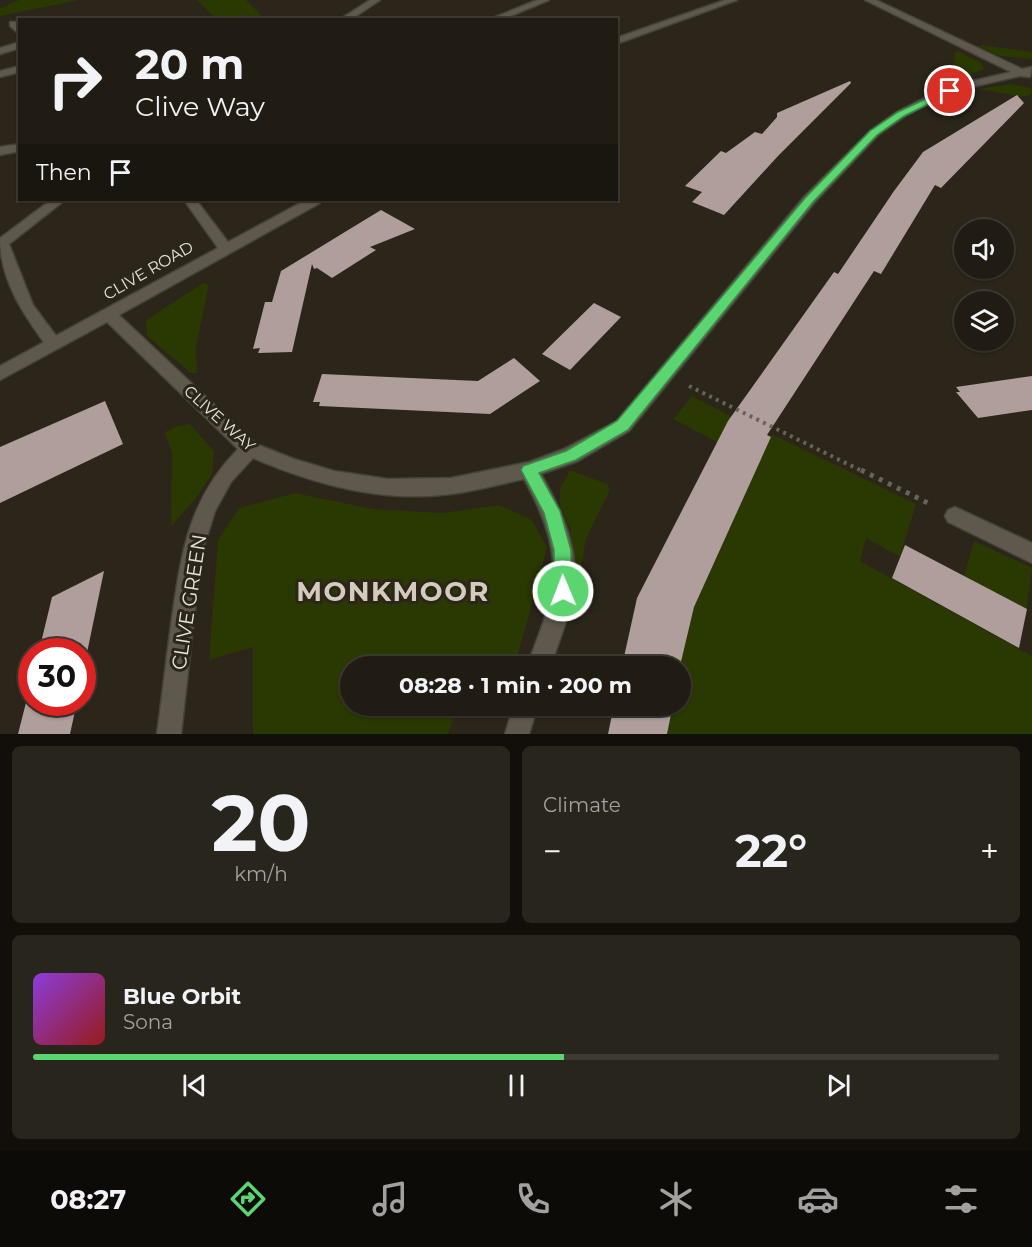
<!DOCTYPE html>
<meta charset="utf-8">
<style>
body{margin:0;font-family:Montserrat,sans-serif;background:#28251d;color:#f1f3f6;height:100vh;display:flex;flex-direction:column;font-size:22px;white-space:nowrap}
*{box-sizing:border-box;margin:0}
p{font-size:20px;color:#a2a1a0}
.icon{flex:none;width:33px;height:33px;fill:none;stroke:currentColor;stroke-width:2;stroke-linecap:round;stroke-linejoin:round}
.map{position:relative;height:734px;overflow:hidden}
.sheet{display:flex;flex-direction:column;gap:12px;padding:12px;background:#120f0b;flex:1}
.sheet>*{flex:none}
.guide{position:absolute;left:18px;top:18px;width:600px;height:183px;border-radius:0px;box-shadow:0 2px 4px #0004,0 0 0 2px #3d3a34;background:#201c14;color:#f1f3f6;overflow:hidden}
.fabs{position:absolute;left:954px;top:219px;display:grid;gap:12px}
.fabs a{display:grid;place-items:center;width:60px;height:60px;border-radius:50%;background:#201c14;box-shadow:0 2px 4px #0004,0 0 0 2px #3d3a34;font-size:30px}
.speed{position:absolute;left:18px;top:638px;display:flex;gap:12px;font-size:30px;font-weight:700;text-align:center}
.speed>*{display:grid;place-content:center;width:78px;height:78px;border-radius:50%;background:#201c14;box-shadow:0 2px 4px #0004,0 0 0 2px #3d3a34;line-height:1}
.speed .limit{border:9px solid #d22;background:#fff;color:#111}
.pin{position:absolute;display:grid;place-items:center;width:51px;height:51px;color:#fff;margin:-26px;border:3px solid #fff;border-radius:50%;box-shadow:0 2px 6px #0007}
.me{position:absolute;width:66px;margin:-33px;rotate:359deg;stroke-linejoin:round;filter:drop-shadow(0 0 4px #0008)}
.turn{display:flex;align-items:center;gap:21px;height:126px;padding:0 18px;font-size:27px}
.turn .icon{width:78px;height:78px;stroke-width:2.5}
.turn b{display:block;font-size:42px;line-height:51px}
.then{display:flex;align-items:center;height:57px;padding:0 18px;background:#0003;gap:12px;font-size:22px}
.big{font-size:45px;font-weight:700;line-height:1.1}
.sheet .tile{flex:1;display:flex;flex-direction:column;justify-content:center;gap:9px;min-width:0;padding:0 21px;border-radius:9px;background:#28251d}
.sheet .dial{align-items:center;gap:0}
.dial b{font-size:78px;line-height:1}
.song{display:flex;align-items:center;gap:18px}
.cover{width:72px;height:72px;border-radius:9px;background:linear-gradient(135deg,hsl(270 70% 55%),hsl(0 70% 35%))}
.played{height:6px;border-radius:3px;background:linear-gradient(90deg,#5ad56f 55%,#3d3a34 55%)}
.keys{display:flex;justify-content:space-around;direction:ltr}
.heat{display:flex;justify-content:space-between;align-items:center;font-size:33px;direction:ltr}
.sheet .tiles{flex:1;display:grid;gap:12px;grid-template-columns:1fr 1fr}
.tile:last-child{grid-column:span 2}
.trip{position:absolute;left:340px;top:656px;width:351px;height:60px;border-radius:30px;background:#201c14;box-shadow:0 2px 4px #0004,0 0 0 2px #3d3a34;font-weight:700;line-height:60px;text-align:center}
.tabs{display:flex;height:96px;justify-content:space-around;align-items:center;background:#0d0b08;color:#a2a1a0}
.tabs .icon{width:42px;height:42px}
.tabs .selected{color:#5ad56f}
.tabs b{font-size:27px;color:#f1f3f6}
.map>svg:first-child{display:block}
.green{fill:#2a3802}
.building{fill:#af9e9b}
.lines{fill:none;stroke-linecap:round;stroke-linejoin:round}
.service-casing{stroke:#464139;stroke-width:3}
.minor-casing{stroke:#464139;stroke-width:3}
.path-far1{stroke:#686359;stroke-width:4;stroke-dasharray:3 4.5;stroke-linecap:butt}
.path{stroke:#686359;stroke-width:5;stroke-dasharray:4 6;stroke-linecap:butt}
.service{fill:#5f584c;fill-rule:evenodd}
.minor{fill:#5f584c;fill-rule:evenodd}
.route{fill:#5ad56f;stroke:#3a8a48;stroke-width:1.5}
.labels{text-anchor:middle;stroke-width:6;stroke-linejoin:round;paint-order:stroke}
.street-label{font-size:16px;fill:#e8e4dd;stroke:#2b251a}
.near-street-label{font-size:20px;fill:#e8e4dd;stroke:#2b251a}
.near-district-label{font-size:27px;font-weight:bold;letter-spacing:1.5px;fill:#d3cbbe;stroke:#2b251a}
</style>
<div class="map">
<svg width="1032" height="734" viewBox="0 0 1032 734">
<rect width="100%" height="100%" fill="#2b251a"/>
<path class="green" d="M19 0H79L0 16V8Z
M197 0H246L265 19H216Z
M981 45 1032 52V59L1000 56 977 46Z
M958 51 981 63 984 69 956 80 953 79 955 52Z
M1009 84 1031 88 1032 94 1025 97 978 89Z
M203 283 209 284 196 348 197 373H191L147 336 146 320Z
M692 396 746 424 717 442 673 419Z
M190 424 214 451 212 474 199 494 171 527 172 453 165 432 177 426Z
M772 434 916 504 900 557 866 538 860 561 1032 656V734H667L673 705H681L680 666 694 607Z
M570 470 607 484 610 490 586 539 580 573 575 563 570 528 560 508V488Z
M295 493 373 509 442 513 499 505 532 520 547 547 515 666H351V705H458L448 734H253V647L209 660 218 540 239 508Z
M974 541 1032 568 1026 614 964 576Z"/>
<path class="building" d="M850 81 851 83 778 156 724 215 692 202 702 192 685 186 721 151 726 153 755 132 762 134 777 117V113Z
M1017 95 1024 103 941 188 935 185 881 274 874 271 767 435 771 437 694 607 680 666H622L637 598 728 421 834 272 838 274 894 191 923 152Z
M381 210 415 229 370 247 376 250 332 278 317 268 314 269 312 264 292 352 258 353 260 348 253 349 265 302H272L281 271Z
M594 303 621 317 570 370 542 354Z
M514 358 540 381 490 414 319 406 320 402H313L322 374 478 381Z
M1032 376V410L978 418 956 392H960L956 387Z
M105 401 123 444 0 503V447Z
M905 545 1027 609 1019 648 892 578Z
M104 571 83 672 82 675V651H39L52 597Z
M32 679V702H77L70 734H18Z
M614 705H673L667 734H608Z"/>
<g class="lines">
<defs>
<path id="service" d="M10 22H16L20 26V35L10 26Z
M20 42V48L0 54V48Z
M20 66V72L0 77V71Z
M20 144V151L0 155V147Z
M51 200H65L9 244 33 305 62 344 60 348H48C24 315 0 281 0 238Z"/>
<path id="minor" d="M370 0H380L350 20H339Z
M537 0H549L501 20H488Z
M725 0H737L616 44V38Z
M865 0H876L1022 69 1032 67 1030 77 1020 76 967 88 940 98 905 116 878 135 814 203 629 431 578 461 541 474C561 509 580 549 574 591 570 616 558 642 551 666H527C535 644 549 612 552 590 558 549 543 514 524 479 500 484 476 491 451 494 383 503 316 485 253 458L231 482 215 511 201 556 181 734H157C162 698 166 661 171 625 181 556 187 501 238 449L107 322 0 380V366L218 248 184 200H196L228 242 306 200H321L320 203 119 315 256 444 294 459 334 471 388 479 451 478 529 462 564 449 617 421 804 197 870 131 897 112 932 94 960 84 1011 72Z
M955 507 1032 543V563L948 522 945 516 948 510Z
M514 705H538L529 734H505Z"/>
</defs>
<use href="#service" class="service-casing"/>
<use href="#minor" class="minor-casing"/>
<path class="path-far1" d="M689 386 864 472"/>
<path class="path" d="M861 470 930 504"/>
<use href="#service" class="service"/>
<use href="#minor" class="minor"/>
</g>
<path class="route" d="M947 89 955 91 904 116 877 135 813 202 628 430 576 460 539 473 560 511 571 550 572 591 569 597 563 600 557 597 554 591V550L544 513 521 470 523 466 566 451 617 421 806 197 870 131 898 112Z"/>
<g class="labels">
<g class="street-label">
<text transform="translate(148 270) rotate(-30)" y="6">CLIVE ROAD</text>
<text transform="translate(220 418) rotate(42)" y="6">CLIVE WAY</text>
</g>
<g class="near-street-label">
<text transform="translate(189 602) rotate(-81)" y="7">CLIVE GREEN</text>
</g>
<g class="near-district-label">
<text x="393" y="601">MONKMOOR</text>
</g>
</g>
</svg>
<div class="fabs">
<a><svg class="icon" aria-label="sound" viewBox="0 0 24 24"><path d="M4 9h4l5-4v14l-5-4H4zM17 9q2 3 0 6"/></svg></a>
<a><svg class="icon" aria-label="layers" viewBox="0 0 24 24"><path d="M12 4l9 5-9 5-9-5zM3 14l9 5 9-5"/></svg></a>
</div>
<div class="speed"><div class="limit">30</div></div>
<div class="pin" style="left:950px;top:91px;background:#d93025"><svg class="icon" aria-label="arrive" viewBox="0 0 24 24"><path d="M6 21V4h12l-3 4 3 4H6"/></svg></div>
<svg class="me" style="left:563px;top:591px" viewBox="-20 -20 40 40"><circle r="17" fill="#5ad56f" stroke="#fff" stroke-width="3"/><path d="M0-11L8 9 0 5-8 9z" fill="#fff"/></svg>
<div class="trip">08:28 · 1 min · 200 m</div>
<div class="guide">
<div class="turn"><svg class="icon" aria-label="right" viewBox="0 0 24 24"><path d="M7 20v-9h11M14 6l5 5-5 5"/></svg><div><b>20 m</b>Clive Way</div></div>
<div class="then">Then<svg class="icon" aria-label="arrive" viewBox="0 0 24 24"><path d="M6 21V4h12l-3 4 3 4H6"/></svg></div>
</div>
</div>
<section class="sheet">
<div class="tiles">
<div class="tile dial"><b>20</b><p>km/h</p></div>
<div class="tile"><p>Climate</p>
<div class="heat"><a>−</a><b class="big">22°</b><a>+</a></div>
</div>
<div class="tile">
<div class="song"><i class="cover"></i><div><b>Blue Orbit</b><p>Sona</p></div></div>
<div class="played"></div>
<div class="keys"><svg class="icon" aria-label="previous" viewBox="0 0 24 24"><path d="M18 5L8 12l10 7zM5 5v14"/></svg><svg class="icon" aria-label="pause" viewBox="0 0 24 24"><path d="M8 5v14M16 5v14"/></svg><svg class="icon" aria-label="next" viewBox="0 0 24 24"><path d="M6 5l10 7-10 7zM19 5v14"/></svg></div>
</div>
</div>
</section>
<nav class="tabs">
<b>08:27</b>
<svg class="icon selected" aria-label="directions" viewBox="0 0 24 24"><path d="M12 3l9 9-9 9-9-9zM9 14v-3h6M13 9l2 2-2 2"/></svg>
<svg class="icon" aria-label="music" viewBox="0 0 24 24"><path d="M9 18V5l10-2v13"/><circle cx="6" cy="18" r="3"/><circle cx="16" cy="16" r="3"/></svg>
<svg class="icon" aria-label="phone" viewBox="0 0 24 24"><path d="M5 4h4l2 5-3 2q2 4 5 5l2-3 5 2v4C11 20 4 13 5 4z"/></svg>
<svg class="icon" aria-label="climate" viewBox="0 0 24 24"><path d="M12 3v18M4 7l16 10M4 17L20 7"/></svg>
<svg class="icon" aria-label="car" viewBox="0 0 24 24"><path d="M5 17H2v-5l4-1 3-4h7l3 4 3 1v5h-3M9 17h6M6 11h13"/><circle cx="7" cy="17" r="2"/><circle cx="17" cy="17" r="2"/></svg>
<svg class="icon" aria-label="filters" viewBox="0 0 24 24"><path d="M4 7h16M4 17h16"/><circle cx="9" cy="7" r="2"/><circle cx="15" cy="17" r="2"/></svg>
</nav>
